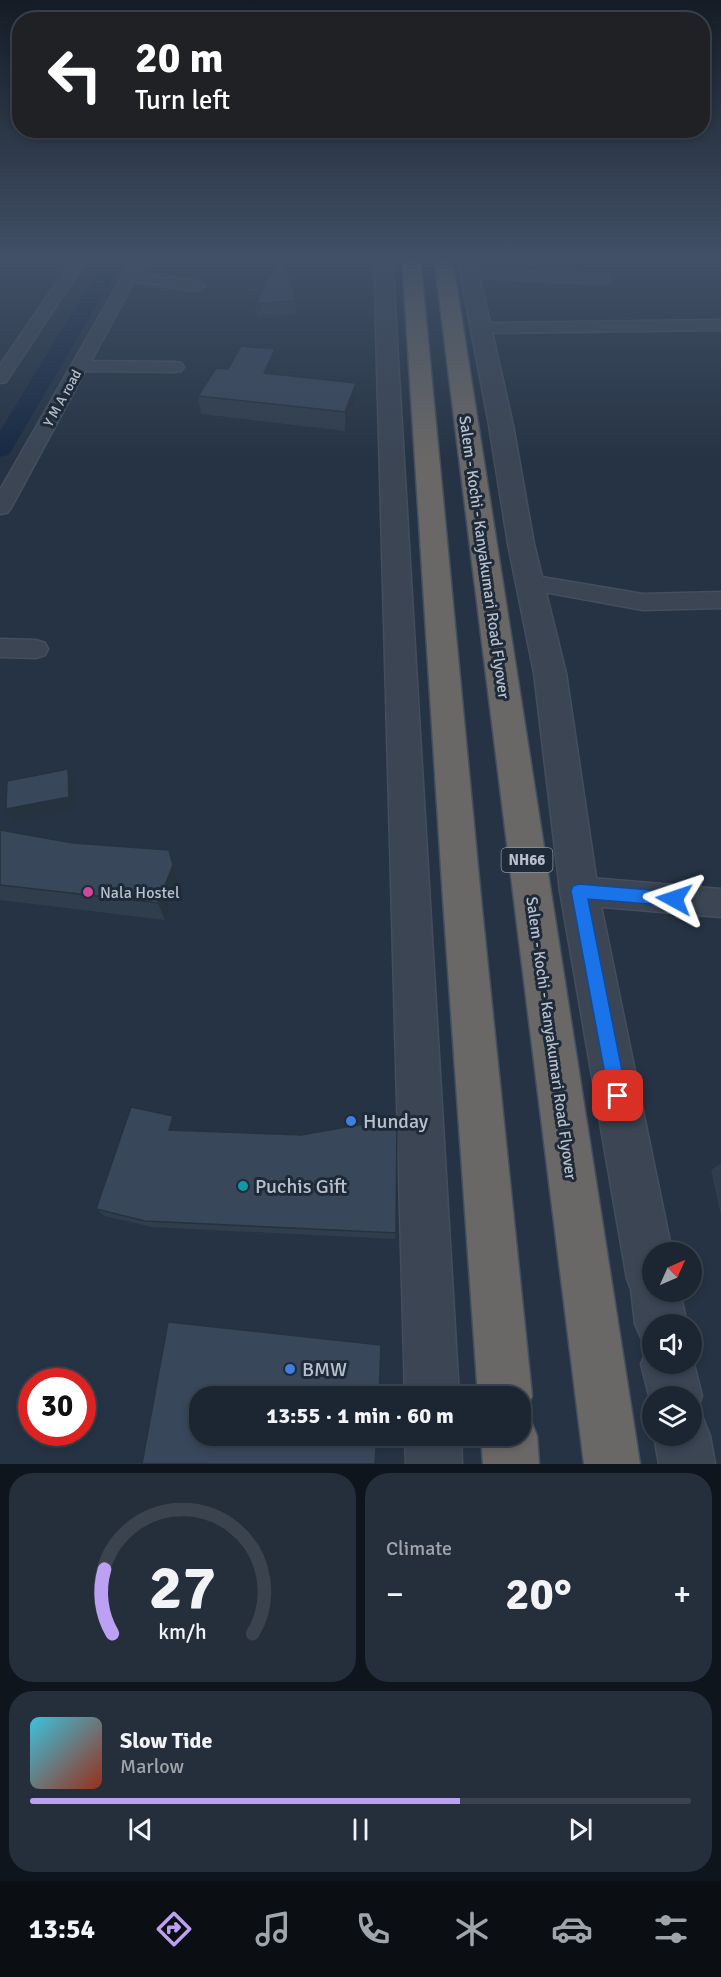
<!DOCTYPE html>
<meta charset="utf-8">
<style>
body{margin:0;font-family:Signika,sans-serif;background:#252e3b;color:#f1f3f6;height:100vh;display:flex;flex-direction:column;font-size:22px;white-space:nowrap}
*{box-sizing:border-box;margin:0}
p{font-size:20px;color:#a0a5ac}
.icon{flex:none;width:33px;height:33px;fill:none;stroke:currentColor;stroke-width:2;stroke-linecap:round;stroke-linejoin:round}
.map{position:relative;height:1464px;overflow:hidden}
.panel{display:flex;flex-direction:column;gap:9px;padding:9px;background:#0f151c;flex:1}
.panel>*{flex:none}
.top-card{position:absolute;left:12px;top:12px;width:698px;height:126px;border-radius:24px;box-shadow:0 3px 9px #0003,0 0 0 2px #3a434e;background:#202124;color:#fff;overflow:hidden}
.needle{width:39px;rotate:45deg}
.tools{position:absolute;left:642px;top:1242px;display:grid;gap:12px}
.tools a{display:grid;place-items:center;width:60px;height:60px;border-radius:50%;background:#1c2633;box-shadow:0 3px 9px #0003,0 0 0 2px #3a434e;font-size:30px}
.speed{position:absolute;left:18px;top:1368px;display:flex;gap:12px;font-size:30px;font-weight:700;text-align:center}
.speed>*{display:grid;place-content:center;width:78px;height:78px;border-radius:50%;background:#1c2633;box-shadow:0 3px 9px #0003,0 0 0 2px #3a434e;line-height:1}
.speed .limit{border:9px solid #d22;background:#fff;color:#111}
.pin{position:absolute;display:grid;place-items:center;width:51px;height:51px;color:#fff;margin:-26px;border-radius:12px;box-shadow:0 3px 9px #0006}
.me{position:absolute;width:66px;margin:-33px;rotate:275deg;stroke-linejoin:round;filter:drop-shadow(0 0 4px #0008)}
.turn{display:flex;align-items:center;gap:21px;height:126px;padding:0 24px;font-size:27px}
.turn .icon{width:78px;height:78px;stroke-width:2.5}
.turn b{display:block;font-size:42px;line-height:51px}
.big{font-size:45px;font-weight:700;line-height:1.1}
.panel .widget{flex:1;display:flex;flex-direction:column;justify-content:center;gap:9px;min-width:0;padding:0 21px;border-radius:24px;background:#252e3b}
.panel .dial{align-items:center;gap:0}
.dial svg{height:156px;overflow:visible;fill:none;stroke:#3a434e;stroke-width:7;stroke-linecap:round;text-anchor:middle}
.dial text{fill:#f1f3f6;stroke:none}
.song{display:flex;align-items:center;gap:18px}
.cover{width:72px;height:72px;border-radius:9px;background:linear-gradient(135deg,hsl(190 70% 55%),hsl(10 70% 35%))}
.played{height:6px;border-radius:3px;background:linear-gradient(90deg,#bca0f2 65%,#3a434e 65%)}
.keys{display:flex;justify-content:space-around;direction:ltr}
.heat{display:flex;justify-content:space-between;align-items:center;font-size:33px;direction:ltr}
.panel .tiles{flex:1;display:grid;gap:9px;grid-template-columns:1fr 1fr}
.widget:last-child{grid-column:span 2}
.trip{position:absolute;left:189px;top:1386px;width:342px;height:60px;border-radius:24px;background:#1c2633;box-shadow:0 3px 9px #0003,0 0 0 2px #3a434e;font-weight:700;line-height:60px;text-align:center}
.dock{display:flex;height:96px;justify-content:space-around;align-items:center;background:#0b0f14;color:#a0a5ac}
.dock .icon{width:42px;height:42px}
.dock .current{color:#bca0f2}
.dock b{font-size:27px;color:#f1f3f6}
.map>svg:first-child{display:block}
.lines{fill:none;stroke-linecap:round;stroke-linejoin:round}
.canal{fill:#182a43;fill-rule:evenodd}
.minor-casing{stroke:#444e5d;stroke-width:3}
.tertiary-casing{stroke:#444e5d;stroke-width:3}
.trunk-casing{stroke:#45505e;stroke-width:3}
.minor{fill:#3b4554;fill-rule:evenodd}
.tertiary{fill:#3b4554;fill-rule:evenodd}
.trunk{fill:#6a6866;fill-rule:evenodd}
.wall{fill:#303d4d}
.shaded-wall{fill:#27323f}
.building{fill:#38475a;stroke:#27323f;stroke-width:1.5}
.route{fill:#1a73e8;stroke:#114b97;stroke-width:1.5}
.hotel-dot{fill:#d1479c;stroke:#1f2a39;stroke-width:2}
.shop-dot{fill:#3f7fe0;stroke:#1f2a39;stroke-width:2}
.culture-dot{fill:#0f9aa8;stroke:#1f2a39;stroke-width:2}
.labels{text-anchor:middle;stroke-width:6;stroke-linejoin:round;paint-order:stroke}
.far-street-label{font-size:14px;fill:#b8c0cd;stroke:#1f2a39}
.shield{fill:#1f2a39;stroke:#8a93a1;stroke-width:1.5}
.shield-label{font-size:15px;font-weight:bold;fill:#b8c0cd}
.street-label{font-size:16px;fill:#b8c0cd;stroke:#1f2a39}
.poi-label{font-size:16px;fill:#b8c0cd;stroke:#1f2a39;text-anchor:start}
.near-poi-label{font-size:20px;fill:#b8c0cd;stroke:#1f2a39;text-anchor:start}
</style>
<div class="map">
<svg width="721" height="1464" viewBox="0 0 721 1464">
<rect width="100%" height="100%" fill="#263344"/>
<g class="lines">
<path class="canal" d="M107 256H125L12 450 8 455 0 457V431Z"/>
<defs>
<path id="minor" d="M28 256H89L6 382 0 383V365L70 263 35 260Z
M134 256H148L139 274 197 281 205 286 197 291 134 282 91 361 175 362 181 363 184 367 181 371 175 372 85 371 11 508 7 513 0 514V490Z
M469 270 604 274 612 279 604 284 464 277 462 274 464 271Z
M721 320V330L480 333 472 328 480 323Z
M530 575 643 594 721 592V608L643 610 522 588 518 583 522 578Z
M0 639 36 640 45 643 48 649 45 655 36 658 0 657Z
M579 877 721 889V917L579 905 568 901 563 891 568 881Z"/>
<path id="tertiary" d="M374 256H392L459 1396H405Z
M457 256H475L513 425 534 544 566 673 598 891 672 1252H652V1292H680L687 1324H652V1364H692V1356L702 1396 695 1414 702 1416 710 1436 715 1464H659L654 1436H692V1396H652V1407L641 1364 649 1345 643 1342 635 1324 631 1289 627 1279 560 891 534 673 508 544 489 425Z
M405 1436H461L462 1464H406Z"/>
<path id="trunk" d="M402 256H420L481 899 532 1396 524 1415 529 1416 537 1436 539 1464H483L481 1436H520V1396H478L443 899Z
M434 256H452L640 1464H584Z"/>
</defs>
<use href="#minor" class="minor-casing"/>
<use href="#tertiary" class="tertiary-casing"/>
<use href="#trunk" class="trunk-casing"/>
<use href="#minor" class="minor"/>
<use href="#tertiary" class="tertiary"/>
<use href="#trunk" class="trunk"/>
</g>
<path class="wall" d="M296 301V314L257 317 256 304Z
M275 349 277 367 274 374 357 401 345 431 201 414 198 396 228 369Z
M0 830 73 843 169 850 175 867 179 883 165 920 0 900Z
M179 1125 178 1130 396 1233 395 1239 152 1227 105 1216 96 1209Z
M721 1163V1216L711 1170Z"/>
<path class="shaded-wall" d="M275 349 277 367 265 391 264 373Z
M356 383 357 401 345 431V412Z
M68 769 74 783 76 810 14 822 6 809Z
M169 850 175 867 179 883 165 920 158 903Z
M173 1116 179 1125 175 1139 169 1130Z"/>
<path class="building" d="M279 256H284L296 301 256 304Z
M241 346 275 349 264 373 356 383 345 412 198 396 216 368 228 369Z
M68 769 69 797 6 809 7 781Z
M0 830 73 843 169 850 173 865 158 903 0 885Z
M131 1107 173 1116 169 1130 301 1135 397 1118 396 1233 145 1221 96 1209Z
M168 1322 381 1345 379 1396H200V1436H377L375 1464H142Z"/>
<linearGradient id="sky" x2="0" y2="1"><stop stop-color="#151c25"/><stop offset="0.56" stop-color="#415067"/><stop offset="1" stop-color="#415067" stop-opacity="0"/></linearGradient>
<rect width="721" height="461" fill="url(#sky)"/>
<path class="route" d="M579 884 674 892 679 894 682 899 679 904 674 906 588 899 627 1096 624 1103 618 1106 611 1103 609 1096 571 891 573 886Z"/>
<circle class="hotel-dot" cx="88" cy="892" r="6"/>
<g class="shop-dot">
<circle cx="351" cy="1121" r="6"/>
<circle cx="290" cy="1369" r="6"/>
</g>
<circle class="culture-dot" cx="243" cy="1186" r="6"/>
<g class="labels">
<g class="far-street-label">
<text transform="translate(62 398) rotate(-61)" y="5">Y M A road</text>
</g>
<rect class="shield" x="501.5" y="848" width="51" height="24" rx="4.5"/>
<g class="shield-label">
<text x="527" y="865">NH66</text>
</g>
<g class="street-label">
<text transform="translate(485 557) rotate(82)" y="6">Salem - Kochi - Kanyakumari Road Flyover</text>
<text transform="translate(552 1038) rotate(82)" y="6">Salem - Kochi - Kanyakumari Road Flyover</text>
</g>
<g class="poi-label">
<text x="100" y="898">Nala Hostel</text>
</g>
<g class="near-poi-label">
<text x="363" y="1128">Hunday</text>
<text x="255" y="1193">Puchis Gift</text>
<text x="302" y="1376">BMW</text>
</g>
</g>
</svg>
<div class="tools">
<a><svg class="needle" viewBox="-14 -14 28 28"><path d="M0-13l5 13h-10z" fill="#e53935"/><path d="M0 13l5-13h-10z" fill="#a0a5ac"/></svg></a>
<a><svg class="icon" aria-label="sound" viewBox="0 0 24 24"><path d="M4 9h4l5-4v14l-5-4H4zM17 9q2 3 0 6"/></svg></a>
<a><svg class="icon" aria-label="layers" viewBox="0 0 24 24"><path d="M12 4l9 5-9 5-9-5zM3 14l9 5 9-5"/></svg></a>
</div>
<div class="speed"><div class="limit">30</div></div>
<div class="pin" style="left:618px;top:1096px;background:#d93025"><svg class="icon" aria-label="arrive" viewBox="0 0 24 24"><path d="M6 21V4h12l-3 4 3 4H6"/></svg></div>
<svg class="me" style="left:674px;top:899px" viewBox="-20 -20 40 40"><path d="M0-17L14 15 0 8-14 15z" fill="#1a73e8" stroke="#fff" stroke-width="4"/></svg>
<div class="trip">13:55 · 1 min · 60 m</div>
<div class="top-card">
<div class="turn"><svg class="icon" aria-label="left" viewBox="0 0 24 24"><path d="M17 20v-9H6M10 6l-5 5 5 5"/></svg><div><b>20 m</b>Turn left</div></div>
</div>
</div>
<section class="panel">
<div class="tiles">
<div class="widget dial"><svg viewBox="0 0 100 80">
<path d="M14 69A42 42 0 1 1 86 69"/>
<path d="M14 69A42 42 0 0 1 10 36" stroke="#bca0f2"/>
<text x="50" y="56" font-size="32" font-weight="700">27</text>
<text x="50" y="72" font-size="11">km/h</text>
</svg></div>
<div class="widget"><p>Climate</p>
<div class="heat"><a>−</a><b class="big">20°</b><a>+</a></div>
</div>
<div class="widget">
<div class="song"><i class="cover"></i><div><b>Slow Tide</b><p>Marlow</p></div></div>
<div class="played"></div>
<div class="keys"><svg class="icon" aria-label="previous" viewBox="0 0 24 24"><path d="M18 5L8 12l10 7zM5 5v14"/></svg><svg class="icon" aria-label="pause" viewBox="0 0 24 24"><path d="M8 5v14M16 5v14"/></svg><svg class="icon" aria-label="next" viewBox="0 0 24 24"><path d="M6 5l10 7-10 7zM19 5v14"/></svg></div>
</div>
</div>
</section>
<nav class="dock">
<b>13:54</b>
<svg class="icon current" aria-label="directions" viewBox="0 0 24 24"><path d="M12 3l9 9-9 9-9-9zM9 14v-3h6M13 9l2 2-2 2"/></svg>
<svg class="icon" aria-label="music" viewBox="0 0 24 24"><path d="M9 18V5l10-2v13"/><circle cx="6" cy="18" r="3"/><circle cx="16" cy="16" r="3"/></svg>
<svg class="icon" aria-label="phone" viewBox="0 0 24 24"><path d="M5 4h4l2 5-3 2q2 4 5 5l2-3 5 2v4C11 20 4 13 5 4z"/></svg>
<svg class="icon" aria-label="climate" viewBox="0 0 24 24"><path d="M12 3v18M4 7l16 10M4 17L20 7"/></svg>
<svg class="icon" aria-label="car" viewBox="0 0 24 24"><path d="M5 17H2v-5l4-1 3-4h7l3 4 3 1v5h-3M9 17h6M6 11h13"/><circle cx="7" cy="17" r="2"/><circle cx="17" cy="17" r="2"/></svg>
<svg class="icon" aria-label="filters" viewBox="0 0 24 24"><path d="M4 7h16M4 17h16"/><circle cx="9" cy="7" r="2"/><circle cx="15" cy="17" r="2"/></svg>
</nav>
